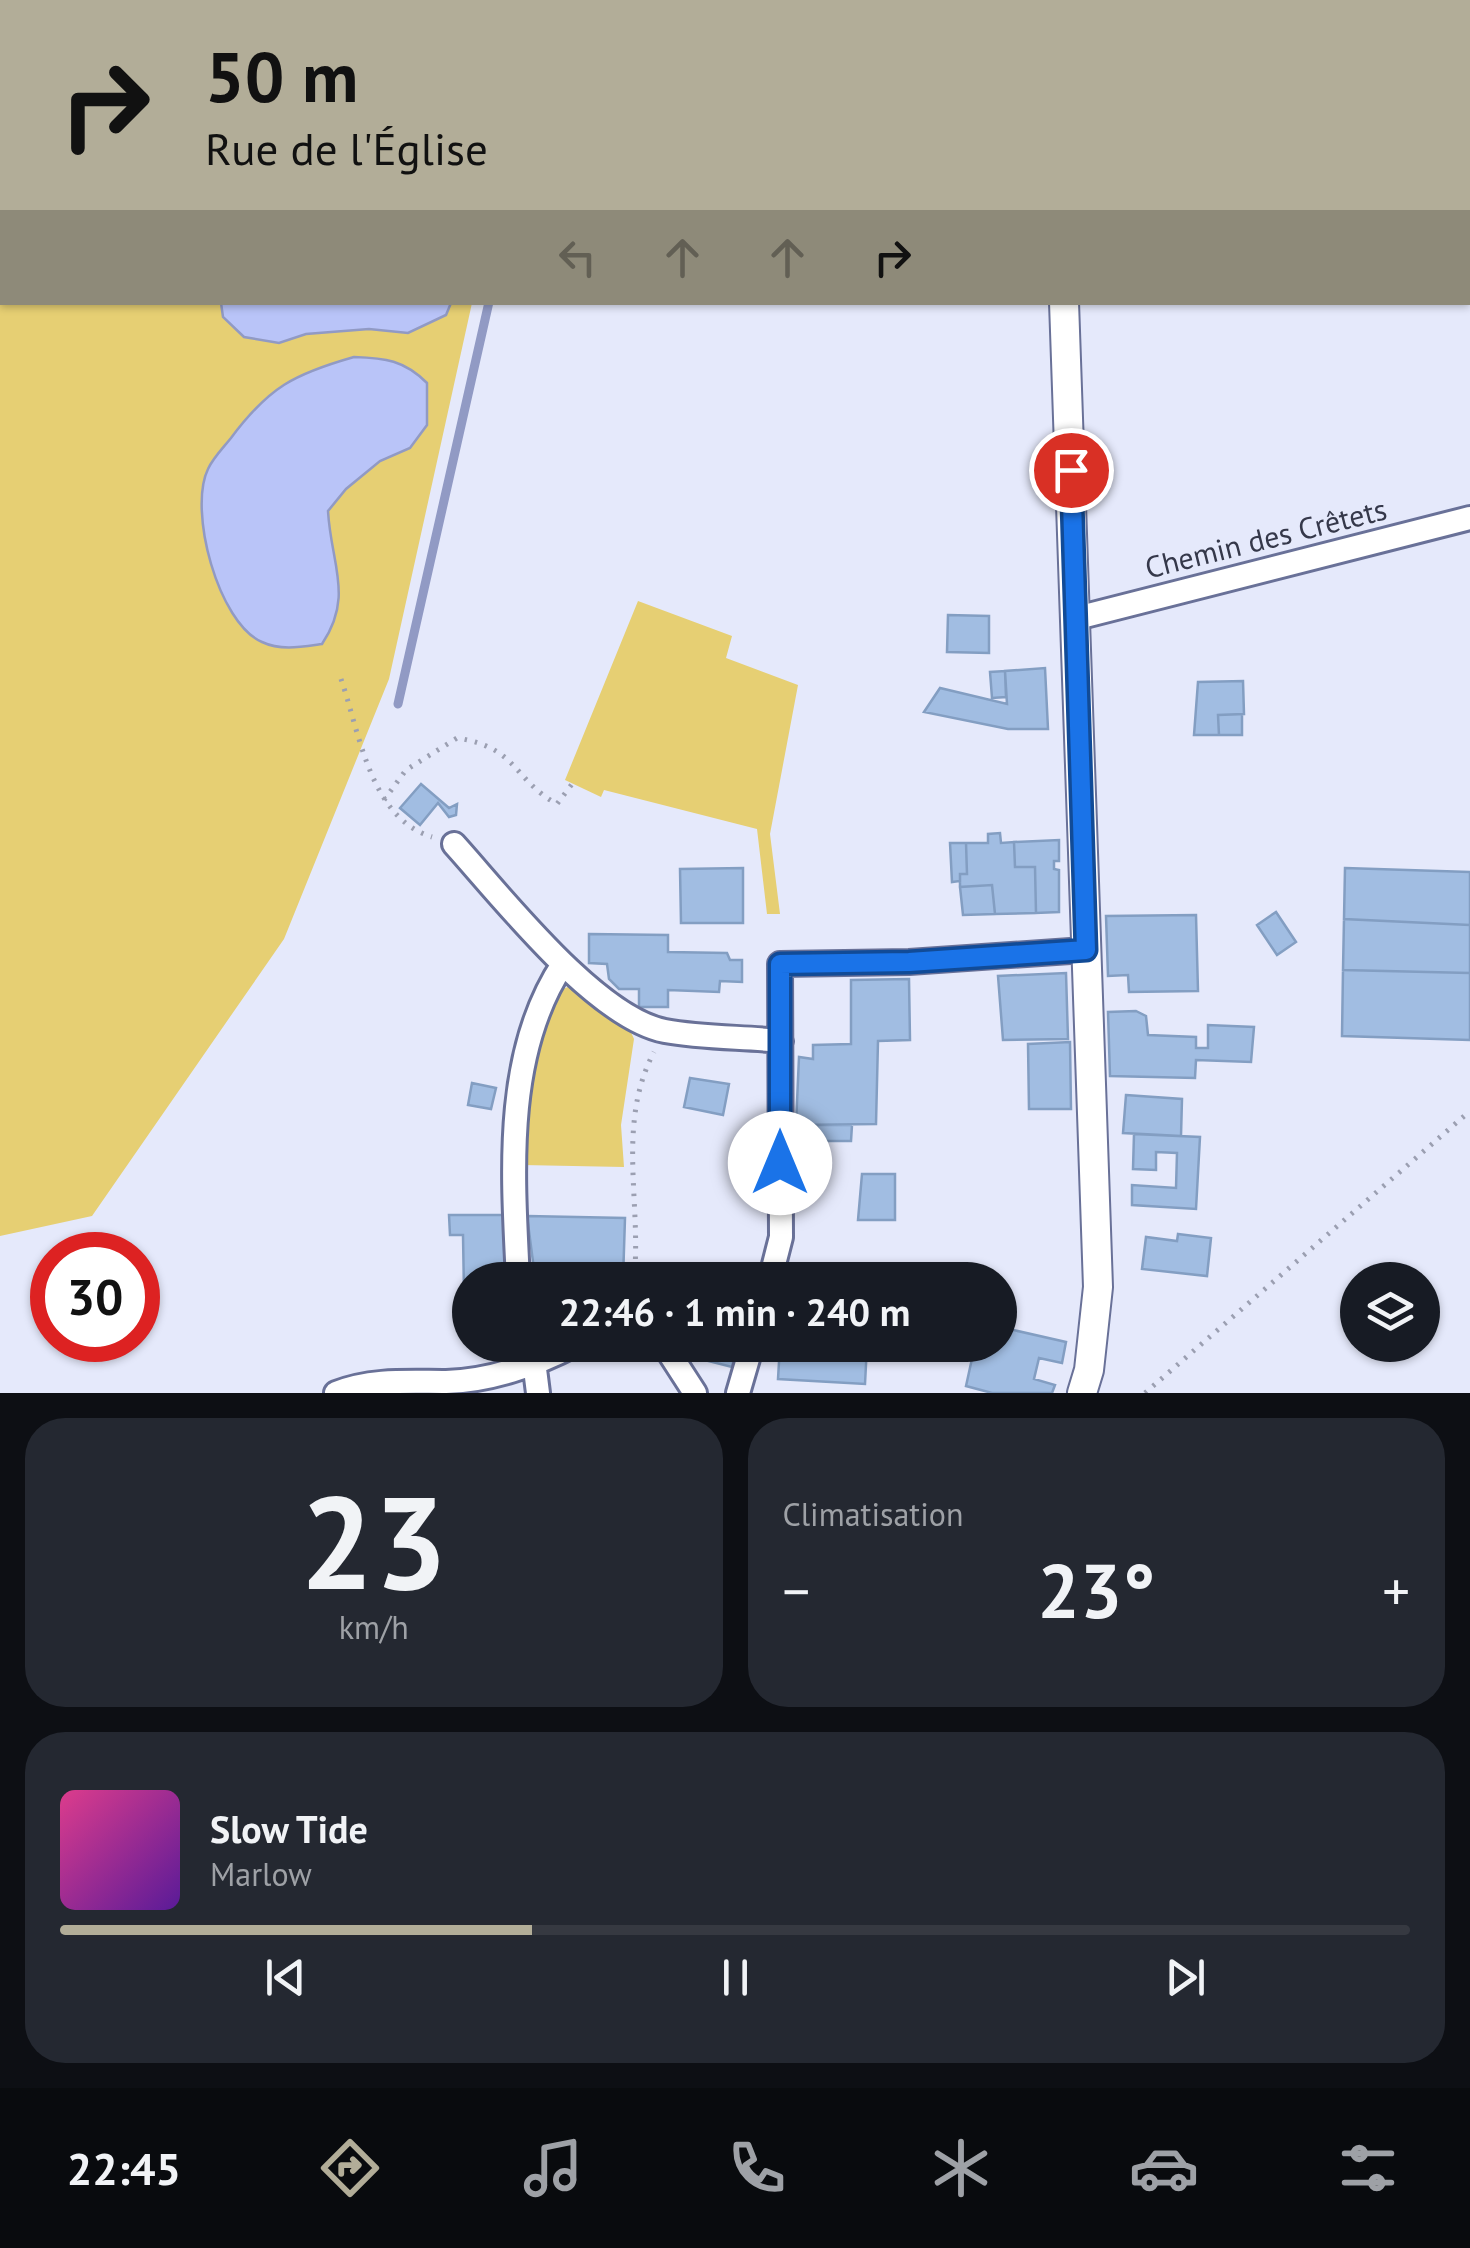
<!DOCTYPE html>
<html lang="fr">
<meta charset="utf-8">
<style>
body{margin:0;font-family:"PT Sans",sans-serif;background:#242831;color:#f1f3f6;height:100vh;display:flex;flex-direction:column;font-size:38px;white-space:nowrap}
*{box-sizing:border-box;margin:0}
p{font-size:32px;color:#9ea1a6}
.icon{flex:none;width:55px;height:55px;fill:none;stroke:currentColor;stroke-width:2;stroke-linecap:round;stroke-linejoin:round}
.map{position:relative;height:1393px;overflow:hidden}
.panel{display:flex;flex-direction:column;gap:25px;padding:25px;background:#0d0f14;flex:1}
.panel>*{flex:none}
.hud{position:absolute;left:0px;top:0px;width:1470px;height:305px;box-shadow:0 2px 8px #0004;background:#b2ad98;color:#111;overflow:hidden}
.controls{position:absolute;left:1340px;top:1262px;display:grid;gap:20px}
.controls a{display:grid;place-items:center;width:100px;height:100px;border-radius:50%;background:#171b24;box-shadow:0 2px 8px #0004;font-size:50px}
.speed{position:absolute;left:30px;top:1232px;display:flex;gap:20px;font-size:50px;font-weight:700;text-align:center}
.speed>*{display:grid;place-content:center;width:130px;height:130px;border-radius:50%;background:#171b24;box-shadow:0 2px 8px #0004;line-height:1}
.speed .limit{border:15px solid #d22;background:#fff;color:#111}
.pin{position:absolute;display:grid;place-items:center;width:85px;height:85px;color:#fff;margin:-42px;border:5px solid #fff;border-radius:50%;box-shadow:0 2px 10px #0007}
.me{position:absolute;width:110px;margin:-55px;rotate:0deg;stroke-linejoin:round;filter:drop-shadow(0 0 8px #0008)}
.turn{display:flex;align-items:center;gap:35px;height:210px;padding:0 40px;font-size:45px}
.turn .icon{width:130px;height:130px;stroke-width:2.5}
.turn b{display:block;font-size:70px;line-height:85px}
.lanes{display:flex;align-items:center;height:95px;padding:0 40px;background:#0003;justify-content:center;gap:50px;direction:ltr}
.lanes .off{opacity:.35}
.big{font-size:75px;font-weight:700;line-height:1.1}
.panel .widget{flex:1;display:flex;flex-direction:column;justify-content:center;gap:15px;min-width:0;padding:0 35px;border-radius:40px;background:#242831}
.panel .dial{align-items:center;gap:0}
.dial b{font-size:130px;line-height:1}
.song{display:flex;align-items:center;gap:30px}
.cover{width:120px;height:120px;border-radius:15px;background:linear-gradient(135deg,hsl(330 70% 55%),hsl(270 70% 35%))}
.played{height:10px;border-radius:5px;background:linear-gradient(90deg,#b2ad98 35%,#363941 35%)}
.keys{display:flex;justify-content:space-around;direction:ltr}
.heat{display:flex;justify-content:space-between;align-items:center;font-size:55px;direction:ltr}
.panel .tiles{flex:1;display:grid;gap:25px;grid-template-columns:1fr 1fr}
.widget:last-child{grid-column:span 2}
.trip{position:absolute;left:452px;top:1262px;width:565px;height:100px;border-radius:50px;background:#171b24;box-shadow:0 2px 8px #0004;font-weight:700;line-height:100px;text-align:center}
.dock{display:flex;height:160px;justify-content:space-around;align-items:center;background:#090b0e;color:#9ea1a6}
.dock .icon{width:70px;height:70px}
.dock .on{color:#b2ad98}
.dock b{font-size:45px;color:#f1f3f6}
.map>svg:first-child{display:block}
.green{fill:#e6cf73}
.water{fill:#b9c4f8;stroke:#919ac4;stroke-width:2.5}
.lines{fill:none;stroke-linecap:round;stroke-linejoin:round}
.stream{stroke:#919ac4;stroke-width:9}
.building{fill:#a1bde2;stroke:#839ec2;stroke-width:2.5}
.service-casing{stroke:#697198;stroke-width:16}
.minor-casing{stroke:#697198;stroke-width:28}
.tertiary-casing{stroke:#697198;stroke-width:32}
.path{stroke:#9b9fb1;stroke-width:5;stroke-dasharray:2.5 8;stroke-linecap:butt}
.service{stroke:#fff;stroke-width:11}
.minor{stroke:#fff;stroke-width:22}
.tertiary{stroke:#fff;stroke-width:28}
.route-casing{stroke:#114b97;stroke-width:25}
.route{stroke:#1a73e8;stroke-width:18}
.labels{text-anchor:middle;stroke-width:8;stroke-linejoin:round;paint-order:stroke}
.street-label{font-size:30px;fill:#35384a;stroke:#e5e9fb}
</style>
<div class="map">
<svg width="1470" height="1393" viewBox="0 0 1470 1393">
<rect width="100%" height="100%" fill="#e5e9fb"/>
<path class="green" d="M0 0H708L2 2V302L472 303 389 679 284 939 92 1216 0 1236Z
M638 601 732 636 726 658 798 685 770 834 780 914H767L757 829 604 790 601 797 565 780Z
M568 987 630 1030 634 1039 621 1125 624 1167 522 1165 535 1040 557 991Z"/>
<path class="water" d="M221 303V302L451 303 446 315 408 333 369 329 306 334 279 343 244 337 223 317Z
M354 357C385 358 404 360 427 383V425L410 448 380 461 346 489 328 511C331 565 354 596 322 644 301 647 281 651 262 642 218 623 188 510 208 469 213 458 223 448 231 438 269 387 294 374 354 357Z"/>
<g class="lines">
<path class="stream" d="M367 0 368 2
M398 704 489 302"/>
</g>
<path class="building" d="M948 615 989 616V653L947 652Z
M1045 668 1048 729H1008L924 712 940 688 1007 704 1005 671Z
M1005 671 1006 697 992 698 990 672Z
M1243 681 1244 714 1218 715 1219 735H1194L1198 682Z
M1242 714V735H1219L1218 715Z
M421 784 449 808 457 804 456 815 449 817 438 803 420 825 400 808Z
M1000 833 1001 843 1014 842 1015 867H1035L1036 913 995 914 992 885 960 887V874H967L966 843H988V834Z
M1059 840V861H1054V869L1059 870V912L1036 913 1035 867H1015L1014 842Z
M950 843H966L967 874H960V881L952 882Z
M743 868V923H681L680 869Z
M1345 868 1470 872V925L1344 919Z
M992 885 995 914 963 915 960 887Z
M1276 912 1296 942 1277 955 1257 925Z
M1196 915 1198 991 1129 992 1128 975 1108 976 1106 916Z
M1344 919 1470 925V973L1343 970Z
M589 934 668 935V952L727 953 730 960H742V982L720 981 719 992 668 990V1007H639V989H619L609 979 607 964 589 963Z
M1343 970 1470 973V1040L1342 1036Z
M1066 973 1068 1039 1003 1040 998 976Z
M909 979 910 1040 878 1041 876 1124 796 1125 799 1057 813 1059V1045L851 1044V980Z
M1136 1011 1146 1016 1148 1035 1196 1037V1048H1208V1025L1254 1027 1251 1062 1196 1060 1195 1078 1110 1076 1108 1012Z
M1070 1042 1071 1109H1029L1028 1044Z
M690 1078 729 1084 723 1115 684 1107Z
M472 1083 496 1088 491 1109 468 1105Z
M1126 1095 1182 1099 1181 1136 1123 1133Z
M817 1125H852L851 1141H817Z
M1134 1134 1200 1137 1196 1209 1132 1205V1185L1176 1188 1177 1153 1156 1152V1170L1133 1169Z
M862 1174H895V1220H858Z
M449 1215H508L510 1280H470V1293H464L463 1235H450Z
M527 1216 625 1218 623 1280 535 1277Z
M1178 1234 1211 1238 1207 1276 1142 1269 1146 1237 1177 1241Z
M1000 1327 1066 1342 1062 1363 1039 1358 1034 1379 1055 1385 1052 1393H992L966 1386 975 1345H1000Z
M687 1345H737L732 1367 685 1355Z
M780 1345H867L865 1384 778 1379Z"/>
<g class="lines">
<defs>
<path id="service" d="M905 2 906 0"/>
<path id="minor" d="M1077 618 1470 518
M454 844C501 896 596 1018 665 1031 702 1038 743 1037 781 1041
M518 1280C513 1176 503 1054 563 964
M770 1280 781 1237 780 964 909 962 1085 950
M532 1345 538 1393
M664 1345 695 1393
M336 1393C372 1379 408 1382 446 1382 489 1381 536 1365 574 1345
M738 1393 752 1345"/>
<path id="tertiary" d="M1054 0V2
M1064 302 1098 1287 1089 1370 1082 1393"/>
</defs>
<use href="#service" class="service-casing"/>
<use href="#minor" class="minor-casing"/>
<use href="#tertiary" class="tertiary-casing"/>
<path class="path" d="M341 679C360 734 370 818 432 837
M384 800 406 770 457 738C519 748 512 779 557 804L572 784
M634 1280C642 1203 616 1124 654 1052
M1145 1393 1470 1111"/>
<use href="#service" class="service"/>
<use href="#minor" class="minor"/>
<use href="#tertiary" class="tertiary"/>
</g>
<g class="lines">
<defs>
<path id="route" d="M780 1163V964L909 962 1086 950 1071 470"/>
</defs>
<use href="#route" class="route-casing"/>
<use href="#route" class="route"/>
</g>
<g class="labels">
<g class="street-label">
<text transform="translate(1266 539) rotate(-14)" y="10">Chemin des Crêtets</text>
</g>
</g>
</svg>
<div class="controls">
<a><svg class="icon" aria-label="layers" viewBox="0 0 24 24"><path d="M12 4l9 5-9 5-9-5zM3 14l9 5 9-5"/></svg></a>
</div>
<div class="speed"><div class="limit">30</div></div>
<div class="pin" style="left:1071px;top:470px;background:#d93025"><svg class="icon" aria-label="arrive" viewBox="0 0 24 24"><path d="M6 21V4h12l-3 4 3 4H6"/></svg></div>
<svg class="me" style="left:780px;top:1163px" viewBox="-20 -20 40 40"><circle r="19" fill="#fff"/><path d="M0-13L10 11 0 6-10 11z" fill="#1a73e8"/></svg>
<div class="trip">22:46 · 1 min · 240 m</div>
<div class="hud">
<div class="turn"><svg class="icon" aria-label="right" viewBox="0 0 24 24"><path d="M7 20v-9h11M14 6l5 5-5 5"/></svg><div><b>50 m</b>Rue de l'Église</div></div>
<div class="lanes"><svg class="icon off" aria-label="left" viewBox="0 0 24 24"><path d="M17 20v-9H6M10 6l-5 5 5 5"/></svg><svg class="icon off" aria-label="ahead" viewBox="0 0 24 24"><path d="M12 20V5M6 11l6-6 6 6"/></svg><svg class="icon off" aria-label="ahead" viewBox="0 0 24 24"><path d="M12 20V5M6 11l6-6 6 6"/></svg><svg class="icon" aria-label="right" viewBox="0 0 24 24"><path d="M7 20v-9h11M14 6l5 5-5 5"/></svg></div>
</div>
</div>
<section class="panel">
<div class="tiles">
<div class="widget dial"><b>23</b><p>km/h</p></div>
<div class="widget"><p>Climatisation</p>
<div class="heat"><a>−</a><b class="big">23°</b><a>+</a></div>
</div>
<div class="widget">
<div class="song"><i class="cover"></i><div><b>Slow Tide</b><p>Marlow</p></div></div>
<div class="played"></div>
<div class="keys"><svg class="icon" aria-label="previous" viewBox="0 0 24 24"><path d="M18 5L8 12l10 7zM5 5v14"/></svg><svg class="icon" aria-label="pause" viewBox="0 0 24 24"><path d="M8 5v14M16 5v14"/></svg><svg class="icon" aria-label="next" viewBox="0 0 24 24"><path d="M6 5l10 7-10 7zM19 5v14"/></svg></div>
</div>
</div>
</section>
<nav class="dock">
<b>22:45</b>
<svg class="icon on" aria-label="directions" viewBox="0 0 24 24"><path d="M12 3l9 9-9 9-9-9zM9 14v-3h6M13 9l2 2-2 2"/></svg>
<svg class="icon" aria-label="music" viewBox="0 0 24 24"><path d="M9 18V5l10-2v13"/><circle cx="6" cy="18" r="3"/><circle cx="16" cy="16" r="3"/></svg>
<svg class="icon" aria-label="phone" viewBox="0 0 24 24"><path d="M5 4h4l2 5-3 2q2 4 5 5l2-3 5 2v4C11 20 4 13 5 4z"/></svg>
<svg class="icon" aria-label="climate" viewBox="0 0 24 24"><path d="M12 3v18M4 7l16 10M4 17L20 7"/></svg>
<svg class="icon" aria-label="car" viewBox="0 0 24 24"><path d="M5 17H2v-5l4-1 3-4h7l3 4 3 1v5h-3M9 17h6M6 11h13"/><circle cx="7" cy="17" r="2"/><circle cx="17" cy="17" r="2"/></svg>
<svg class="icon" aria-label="filters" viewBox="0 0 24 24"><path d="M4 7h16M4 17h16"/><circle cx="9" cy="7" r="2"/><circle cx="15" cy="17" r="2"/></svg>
</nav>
